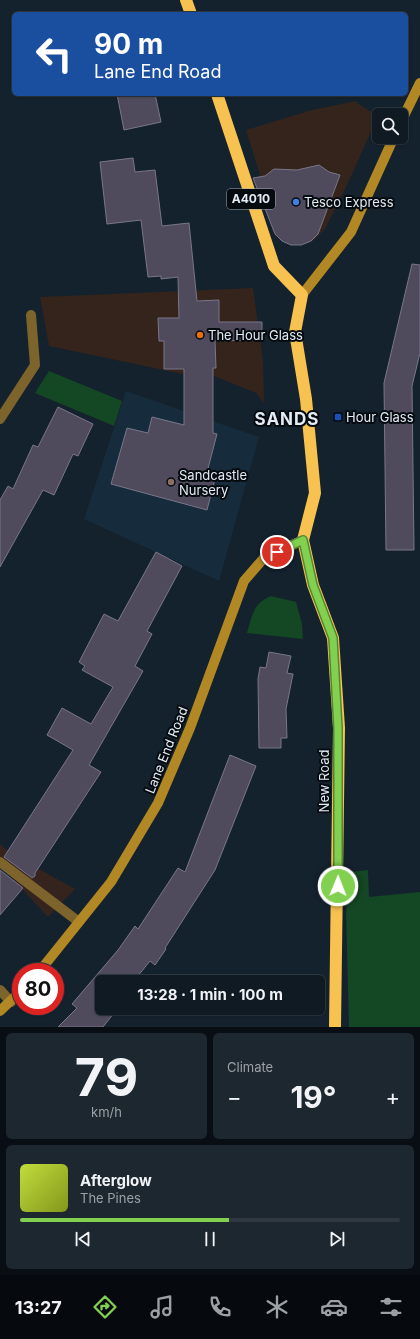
<!DOCTYPE html>
<meta charset="utf-8">
<style>
body{margin:0;font-family:Inter,sans-serif;background:#1d272f;color:#f1f3f6;height:100vh;display:flex;flex-direction:column;font-size:15px;white-space:nowrap}
*{box-sizing:border-box;margin:0}
p{font-size:13px;color:#9ba1a5}
.icon{flex:none;width:22px;height:22px;fill:none;stroke:currentColor;stroke-width:2;stroke-linecap:round;stroke-linejoin:round}
.map{position:relative;height:1027px;overflow:hidden}
.panel{display:flex;flex-direction:column;gap:6px;padding:6px;background:#080e13;flex:1}
.panel>*{flex:none}
.top-card{position:absolute;left:12px;top:12px;width:396px;height:84px;border-radius:6px;box-shadow:0 1px 3px #0004,0 0 0 1px #2f3840;background:#1a4fa0;color:#fff;overflow:hidden}
.buttons{position:absolute;left:372px;top:108px;display:grid;gap:8px}
.buttons a{display:grid;place-items:center;width:36px;height:36px;border-radius:6px;background:#0f1a22;box-shadow:0 1px 3px #0004,0 0 0 1px #2f3840;font-size:20px}
.speed{position:absolute;left:12px;top:963px;display:flex;gap:8px;font-size:20px;font-weight:700;text-align:center}
.speed>*{display:grid;place-content:center;width:52px;height:52px;border-radius:50%;background:#0f1a22;box-shadow:0 1px 3px #0004,0 0 0 1px #2f3840;line-height:1}
.speed .limit{border:6px solid #d22;background:#fff;color:#111}
.pin{position:absolute;display:grid;place-items:center;width:34px;height:34px;color:#fff;margin:-17px;border:2px solid #fff;border-radius:50%;box-shadow:0 1px 4px #0007}
.me{position:absolute;width:44px;margin:-22px;rotate:1deg;stroke-linejoin:round;filter:drop-shadow(0 0 3px #0008)}
.turn{display:flex;align-items:center;gap:14px;height:84px;padding:0 16px;font-size:18px}
.turn .icon{width:52px;height:52px;stroke-width:2.5}
.turn b{display:block;font-size:28px;line-height:34px}
.big{font-size:30px;font-weight:700;line-height:1.1}
.panel .widget{flex:1;display:flex;flex-direction:column;justify-content:center;gap:6px;min-width:0;padding:0 14px;border-radius:6px;background:#1d272f}
.panel .dial{align-items:center;gap:0}
.dial b{font-size:52px;line-height:1}
.song{display:flex;align-items:center;gap:12px}
.cover{width:48px;height:48px;border-radius:6px;background:linear-gradient(135deg,hsl(70 70% 55%),hsl(70 70% 35%))}
.played{height:4px;border-radius:2px;background:linear-gradient(90deg,#82d04f 55%,#2f3840 55%)}
.keys{display:flex;justify-content:space-around;direction:ltr}
.heat{display:flex;justify-content:space-between;align-items:center;font-size:22px;direction:ltr}
.panel .tiles{flex:1;display:grid;gap:6px;grid-template-columns:1fr 1fr}
.widget:last-child{grid-column:span 2}
.trip{position:absolute;left:95px;top:975px;width:230px;height:40px;border-radius:6px;background:#0f1a22;box-shadow:0 1px 3px #0004,0 0 0 1px #2f3840;font-weight:700;line-height:40px;text-align:center}
.dock{display:flex;height:64px;justify-content:space-around;align-items:center;background:#060a0e;color:#9ba1a5}
.dock .icon{width:28px;height:28px}
.dock .current{color:#82d04f}
.dock b{font-size:18px;color:#f1f3f6}
.map>svg:first-child{display:block}
.commercial{fill:#34241b}
.industrial{fill:#35231e}
.built{fill:#162b3b}
.green{fill:#144723}
.building{fill:#4f4b5d;stroke:#7b768a}
.lines{fill:none;stroke-linecap:round;stroke-linejoin:round}
.lane{stroke:#7d632c;stroke-width:10}
.street{stroke:#7d632c;stroke-width:10}
.secondary{stroke:#b28825;stroke-width:10}
.highway{stroke:#f7c24f;stroke-width:12}
.route-casing{stroke:#548733;stroke-width:10}
.route{stroke:#82d04f;stroke-width:7}
.shop-dot{fill:#3f7fe0;stroke:#060b10;stroke-width:1.5}
.food-dot{fill:#e8710a;stroke:#060b10;stroke-width:1.5}
.transit-dot{fill:#1a4fb4;stroke:#060b10;stroke-width:1.5}
.education-dot{fill:#8d6e63;stroke:#060b10;stroke-width:1.5}
.labels{text-anchor:middle;stroke-width:4;stroke-linejoin:round;paint-order:stroke}
.shield{fill:#060b10;stroke:#a0a8b0;stroke-width:1}
.shield-label{font-size:12px;font-weight:bold;fill:#e2ecf4}
.poi-label{font-size:13px;fill:#e2ecf4;stroke:#060b10;text-anchor:start}
.street-label{font-size:13px;fill:#e2ecf4;stroke:#060b10}
.district-label{font-size:17px;font-weight:bold;letter-spacing:1px;fill:#e2ecf4;stroke:#060b10}
</style>
<div class="map">
<svg width="420" height="1027" viewBox="0 0 420 1027">
<rect width="100%" height="100%" fill="#14222e"/>
<path class="commercial" d="M356 101 357 103 378 116 348 183 325 229 313 241 303 244 275 223 246 130 312 110Z
M253 288 263 360 264 403 256 393 214 376 197 373 183 374 49 346 40 297Z"/>
<path class="industrial" d="M0 844 10 853 75 889 48 917 0 865Z"/>
<path class="built" d="M126 391 259 437 219 581 84 519Z"/>
<path class="green" d="M49 371 122 401 114 426 35 393Z
M271 596 296 602 302 624 303 639 247 633C252 616 253 603 271 596Z
M368 870 369 897 420 892V1027H349L346 912 351 872Z"/>
<path class="building" d="M117 94H155L161 122 124 130Z
M133 158 135 172 155 170 162 226 189 223 197 301 219 300V322H262V340L215 341 216 368H213V433L217 434 206 476 215 479 207 510 111 484 127 428 148 433 152 417 184 425V369H164V341H159L158 318H179L178 277 161 279V276L148 277 141 220 107 224 100 162Z
M319 165 329 172 340 175 318 234 311 241 301 245H291L282 241 275 234 253 178 265 176 274 169 297 170Z
M412 264 420 265V353L412 386 414 550H386L384 383Z
M58 407 93 424 78 456 73 454 54 495 43 490 0 567V500L8 486 13 489 33 445 38 447Z
M156 552 182 566 147 631 152 634 135 666 143 671 89 765 101 772 35 873V876L32 878 4 857 73 750 47 735 62 708 91 724 113 687 82 670 85 666 79 662 104 614 118 621Z
M269 652 291 656 287 673 293 674 286 709 287 738H281V748H259L258 679 260 667 266 668Z
M230 755 256 766 215 870 165 948 166 949 155 965 150 961 133 982H102V1008H111L110 1009 114 1013 103 1027H58L77 1008 72 1004 118 950 135 926 138 929 178 868 185 872Z
M0 870 23 888 0 915Z"/>
<g class="lines">
<path class="lane" d="M0 862 79 922
M0 990 11 1002"/>
<path class="street" d="M0 419 35 365 31 315"/>
<path class="secondary" d="M401 122 420 83
M302 295 351 232 394 137
M39 972 111 882 158 803 190 728 244 581 264 558 303 540
M0 1011 21 991"/>
<path class="highway" d="M186 0 191 14
M217 94 274 266 302 295 295 332 306 399 315 493 303 540 313 585 333 638 339 728 335 1027"/>
</g>
<g class="lines">
<defs>
<path id="route" d="M277 552 303 540 313 585 333 638 338 728V886"/>
</defs>
<use href="#route" class="route-casing"/>
<use href="#route" class="route"/>
</g>
<circle class="shop-dot" cx="296" cy="202" r="4"/>
<circle class="food-dot" cx="200" cy="335" r="4"/>
<rect class="transit-dot" x="334" y="413" width="8" height="8" rx="2"/>
<circle class="education-dot" cx="171" cy="482" r="4"/>
<g class="labels">
<rect class="shield" x="227" y="189" width="48" height="20" rx="3"/>
<g class="shield-label">
<text x="251" y="203">A4010</text>
</g>
<g class="poi-label">
<text x="304" y="207">Tesco Express</text>
<text x="208" y="340">The Hour Glass</text>
<text x="346" y="422">Hour Glass</text>
<text x="179" y="480">Sandcastle<tspan x="179" dy="15">Nursery</tspan></text>
</g>
<g class="street-label">
<text transform="translate(166 750) rotate(-68)" y="5">Lane End Road</text>
<text transform="translate(324 781) rotate(-90)" y="5">New Road</text>
</g>
<g class="district-label">
<text x="287" y="425">SANDS</text>
</g>
</g>
</svg>
<div class="buttons">
<a><svg class="icon" aria-label="search" viewBox="0 0 24 24"><circle cx="10" cy="10" r="6"/><path d="M15 15l6 6"/></svg></a>
</div>
<div class="speed"><div class="limit">80</div></div>
<div class="pin" style="left:277px;top:552px;background:#d93025"><svg class="icon" aria-label="arrive" viewBox="0 0 24 24"><path d="M6 21V4h12l-3 4 3 4H6"/></svg></div>
<svg class="me" style="left:338px;top:886px" viewBox="-20 -20 40 40"><circle r="17" fill="#82d04f" stroke="#fff" stroke-width="3"/><path d="M0-11L8 9 0 5-8 9z" fill="#fff"/></svg>
<div class="trip">13:28 · 1 min · 100 m</div>
<div class="top-card">
<div class="turn"><svg class="icon" aria-label="left" viewBox="0 0 24 24"><path d="M17 20v-9H6M10 6l-5 5 5 5"/></svg><div><b>90 m</b>Lane End Road</div></div>
</div>
</div>
<section class="panel">
<div class="tiles">
<div class="widget dial"><b>79</b><p>km/h</p></div>
<div class="widget"><p>Climate</p>
<div class="heat"><a>−</a><b class="big">19°</b><a>+</a></div>
</div>
<div class="widget">
<div class="song"><i class="cover"></i><div><b>Afterglow</b><p>The Pines</p></div></div>
<div class="played"></div>
<div class="keys"><svg class="icon" aria-label="previous" viewBox="0 0 24 24"><path d="M18 5L8 12l10 7zM5 5v14"/></svg><svg class="icon" aria-label="pause" viewBox="0 0 24 24"><path d="M8 5v14M16 5v14"/></svg><svg class="icon" aria-label="next" viewBox="0 0 24 24"><path d="M6 5l10 7-10 7zM19 5v14"/></svg></div>
</div>
</div>
</section>
<nav class="dock">
<b>13:27</b>
<svg class="icon current" aria-label="directions" viewBox="0 0 24 24"><path d="M12 3l9 9-9 9-9-9zM9 14v-3h6M13 9l2 2-2 2"/></svg>
<svg class="icon" aria-label="music" viewBox="0 0 24 24"><path d="M9 18V5l10-2v13"/><circle cx="6" cy="18" r="3"/><circle cx="16" cy="16" r="3"/></svg>
<svg class="icon" aria-label="phone" viewBox="0 0 24 24"><path d="M5 4h4l2 5-3 2q2 4 5 5l2-3 5 2v4C11 20 4 13 5 4z"/></svg>
<svg class="icon" aria-label="climate" viewBox="0 0 24 24"><path d="M12 3v18M4 7l16 10M4 17L20 7"/></svg>
<svg class="icon" aria-label="car" viewBox="0 0 24 24"><path d="M5 17H2v-5l4-1 3-4h7l3 4 3 1v5h-3M9 17h6M6 11h13"/><circle cx="7" cy="17" r="2"/><circle cx="17" cy="17" r="2"/></svg>
<svg class="icon" aria-label="filters" viewBox="0 0 24 24"><path d="M4 7h16M4 17h16"/><circle cx="9" cy="7" r="2"/><circle cx="15" cy="17" r="2"/></svg>
</nav>
